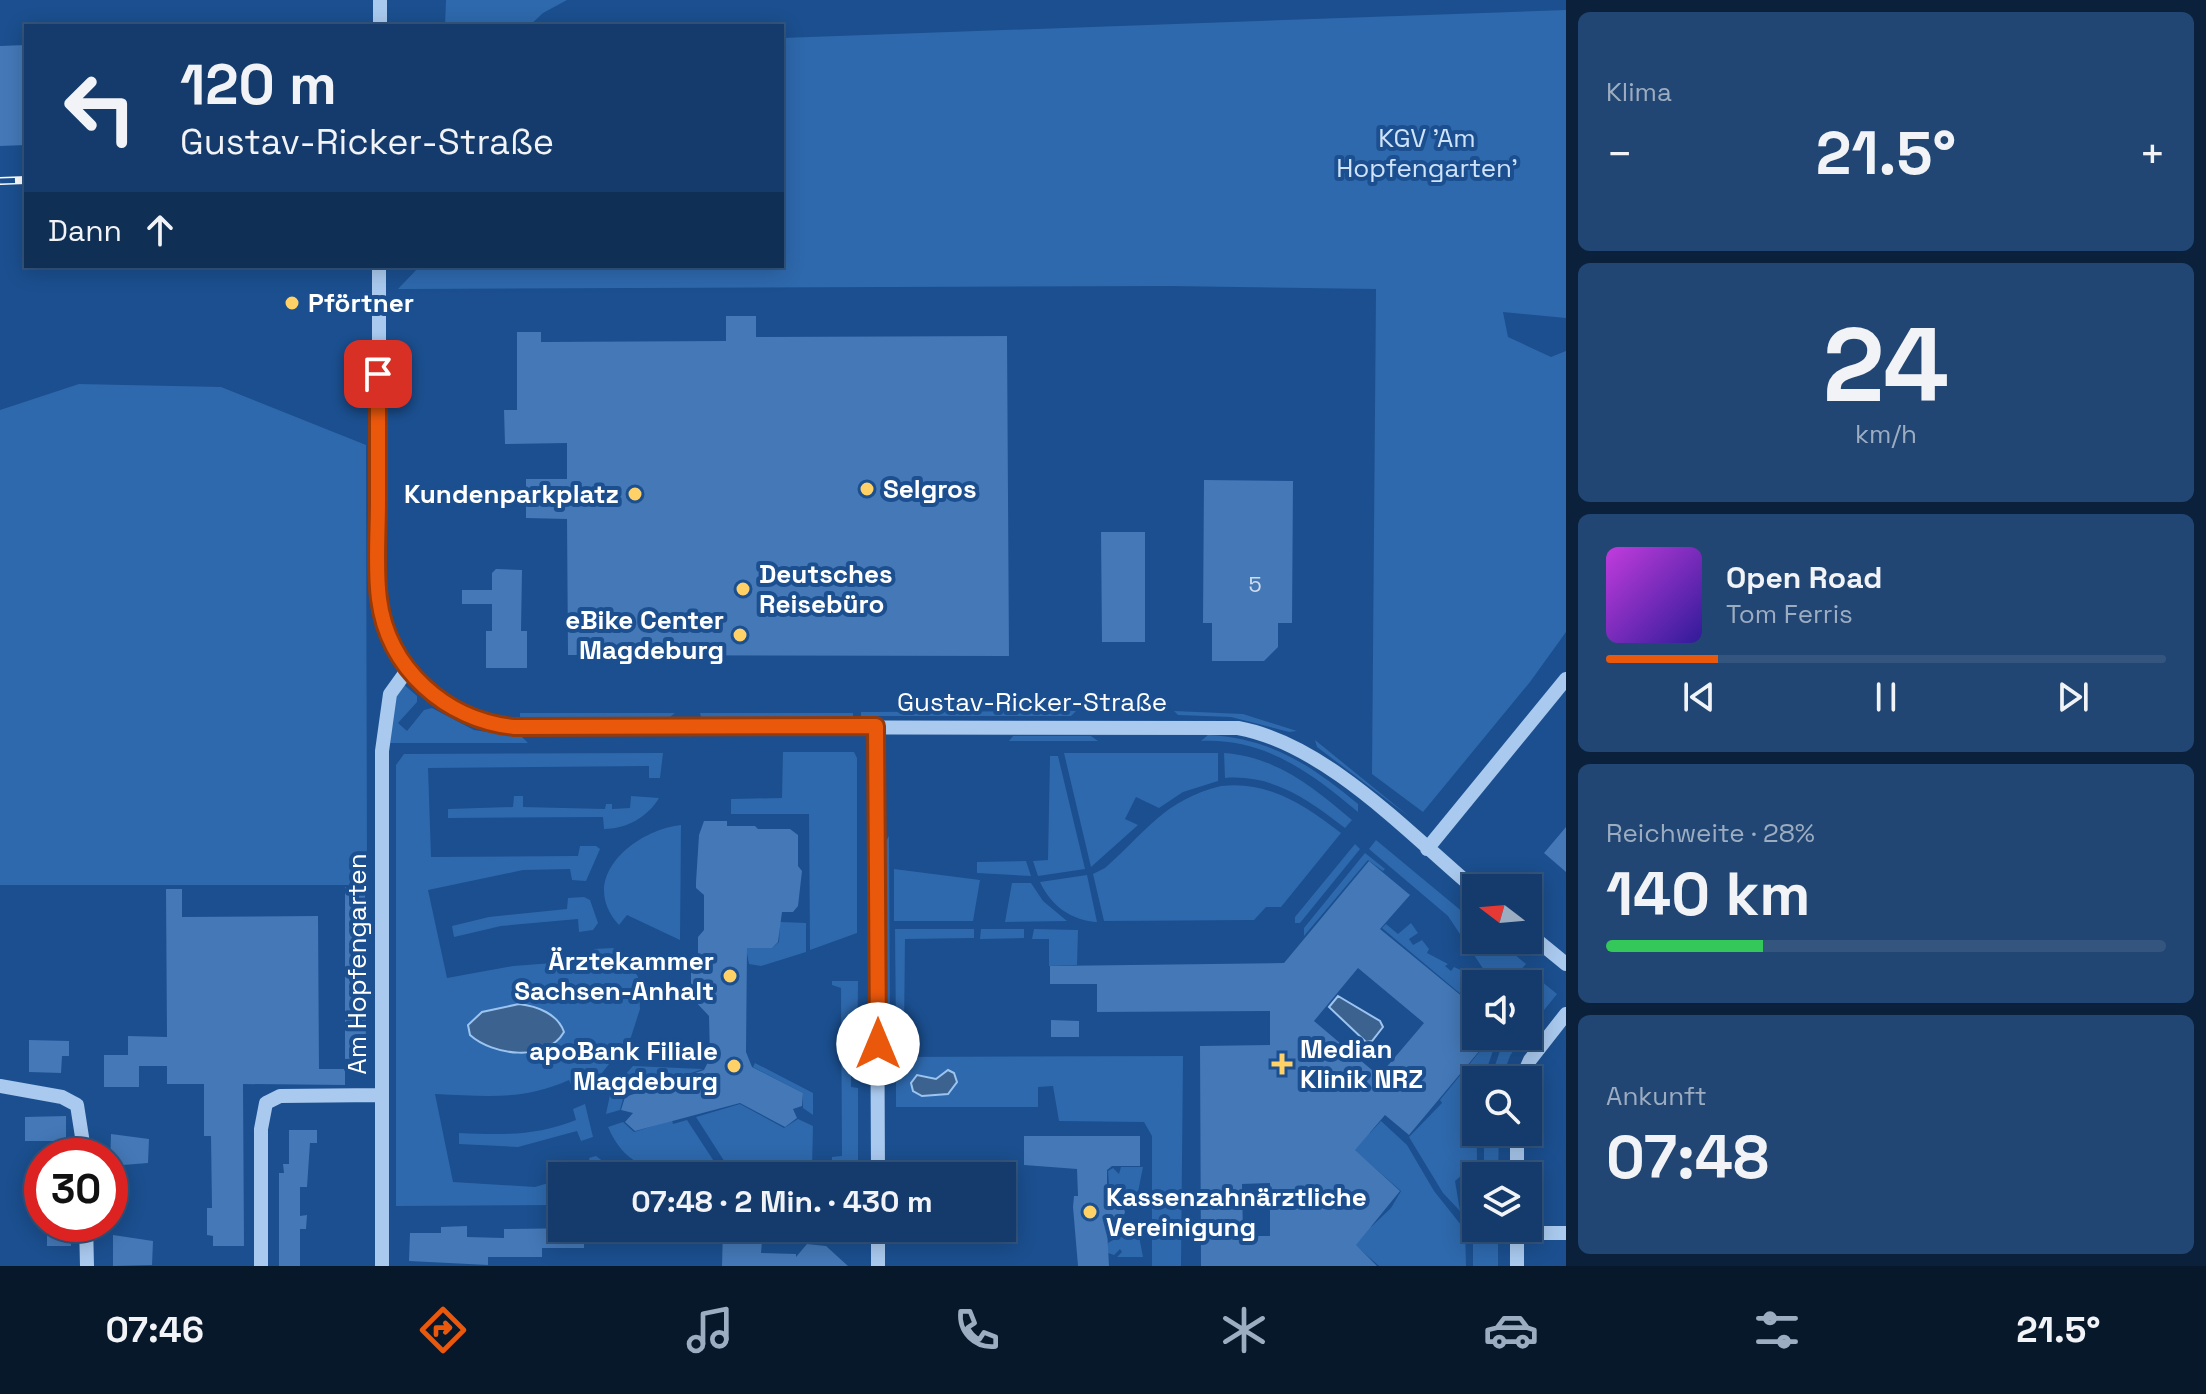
<!DOCTYPE html>
<html lang="de">
<meta charset="utf-8">
<style>
body{margin:0;font-family:"Space Grotesk",sans-serif;background:#214673;color:#f1f3f6;height:100vh;display:flex;flex-direction:column;font-size:30px;white-space:nowrap}
*{box-sizing:border-box;margin:0}
p{font-size:26px;color:#9dadc1}
.icon{flex:none;width:44px;height:44px;fill:none;stroke:currentColor;stroke-width:2;stroke-linecap:round;stroke-linejoin:round}
.map{position:relative;flex:1;overflow:hidden}
.panel{display:flex;flex-direction:column;gap:12px;padding:12px;background:#0b203b;width:640px}
.panel>*{flex:none}
.guide{position:absolute;left:24px;top:24px;width:760px;height:244px;border-radius:0px;box-shadow:0 4px 20px #0003,0 0 0 2px #33557e;background:#143b6b;color:#f1f3f6;overflow:hidden}
.needle{width:52px;rotate:286deg}
.tools{position:absolute;left:1462px;top:874px;display:grid;gap:16px}
.tools a{display:grid;place-items:center;width:80px;height:80px;border-radius:0px;background:#143b6b;box-shadow:0 4px 20px #0003,0 0 0 2px #33557e;font-size:40px}
.speed{position:absolute;left:24px;top:1138px;display:flex;gap:16px;font-size:40px;font-weight:700;text-align:center}
.speed>*{display:grid;place-content:center;width:104px;height:104px;border-radius:50%;background:#143b6b;box-shadow:0 4px 20px #0003,0 0 0 2px #33557e;line-height:1}
.speed .limit{border:12px solid #d22;background:#fff;color:#111}
.pin{position:absolute;display:grid;place-items:center;width:68px;height:68px;color:#fff;margin:-34px;border-radius:16px;box-shadow:0 4px 12px #0006}
.me{position:absolute;width:88px;margin:-44px;rotate:0deg;stroke-linejoin:round;filter:drop-shadow(0 0 6px #0008)}
.turn{display:flex;align-items:center;gap:28px;height:168px;padding:0 24px;font-size:36px}
.turn .icon{width:104px;height:104px;stroke-width:2.5}
.turn b{display:block;font-size:56px;line-height:68px}
.then{display:flex;align-items:center;height:76px;padding:0 24px;background:#0003;gap:16px;font-size:30px}
.big{font-size:60px;font-weight:700;line-height:1.1}
.panel .card{flex:1;display:flex;flex-direction:column;justify-content:center;gap:12px;min-width:0;padding:0 28px;border-radius:12px;background:#214673}
.panel .dial{align-items:center;gap:0}
.dial b{font-size:104px;line-height:1}
.song{display:flex;align-items:center;gap:24px}
.cover{width:96px;height:96px;border-radius:12px;background:linear-gradient(135deg,hsl(290 70% 55%),hsl(250 70% 35%))}
.played{height:8px;border-radius:4px;background:linear-gradient(90deg,#ea580c 20%,#33557e 20%)}
.keys{display:flex;justify-content:space-around;direction:ltr}
.heat{display:flex;justify-content:space-between;align-items:center;font-size:44px;direction:ltr}
.charge{height:12px;border-radius:6px;background:linear-gradient(90deg,#34c759 28%,#33557e 0)}
.trip{position:absolute;left:548px;top:1162px;width:468px;height:80px;border-radius:0px;background:#143b6b;box-shadow:0 4px 20px #0003,0 0 0 2px #33557e;font-weight:700;line-height:80px;text-align:center}
.tab-bar{display:flex;height:128px;justify-content:space-around;align-items:center;background:#08182b;color:#9dadc1}
.tab-bar .icon{width:56px;height:56px}
.tab-bar .active{color:#ea580c}
.tab-bar b{font-size:36px;color:#f1f3f6}
main{display:flex;flex:1;min-height:0}
.map>svg:first-child{display:block}
.green{fill:#2e69ad}
.water{fill:#3c6290;stroke:#9cc4f0;stroke-width:2}
.building{fill:#4478b7;fill-rule:evenodd}
.lines{fill:none;stroke-linecap:round;stroke-linejoin:round}
.minor{stroke:#a9c9ee;stroke-width:14}
.rail-casing{stroke:#fff;stroke-width:8}
.rail{stroke:#1b4f8f;stroke-width:5;stroke-dasharray:15;stroke-linecap:butt}
.route-casing{stroke:#983908;stroke-width:20}
.route{stroke:#ea580c;stroke-width:14}
.poi-dot{fill:#ffd166;stroke:#1b4f8f;stroke-width:3}
.labels{text-anchor:middle;stroke-width:8;stroke-linejoin:round;paint-order:stroke}
.number-label{font-size:22px;fill:#d0dded}
.park-label{font-size:26px;fill:#cfe3fa;stroke:#1b4f8f}
.poi-label{font-size:26px;font-weight:bold;fill:#fff;stroke:#1b4f8f;text-anchor:start}
.street-label{font-size:26px;fill:#fff;stroke:#1b4f8f}
</style>
<main>
<div class="map">
<svg width="1566" height="1266" viewBox="0 0 1566 1266">
<rect width="100%" height="100%" fill="#1b4f8f"/>
<path class="green" d="M446 0H567L543 13 529 26H445Z
M1566 10V318L1503 312 1508 337 1551 357 1566 351V632L1530 682 1423 812 1372 774 1376 289 1170 286 398 289 420 266H782V38Z
M79 384 221 387 366 445 367 885H0V410Z
M395 677 417 696V702L398 723 407 731 424 710 432 708 474 730 522 737 528 743H388L386 690Z
M1076 711 1071 716H861V712Z
M1174 711 1243 714 1297 731 1289 732 1231 717 1178 715Z
M520 713H675L670 717 520 718Z
M700 713H853V717H701Z
M1208 735C1270 738 1311 765 1358 804V812C1311 773 1266 738 1201 741Z
M1013 736H1091L1098 741H1009Z
M1315 740 1411 818 1317 747Z
M783 752H854L857 758V933L810 950 809 814H731V799L782 798Z
M663 753 660 778H649V766L428 768 431 857 578 856 580 846H596L600 849 586 881 572 880 570 869 523 870 428 890 447 978 513 966 594 960V949L613 948 624 953 638 977 640 1009 631 1037 597 1079 573 1089 569 1080C522 1101 486 1096 435 1094L453 1182 535 1187 562 1179V1205L396 1206V765L404 754Z
M1064 753H1218V781L1183 792 1159 808 1136 797 1125 819 1138 825 1091 867Z
M1224 753C1277 757 1313 787 1352 820L1345 828C1309 800 1273 774 1225 778Z
M1050 756H1058L1085 869 1038 876 1033 861 1048 860Z
M1221 786C1268 780 1306 806 1341 833L1281 907H1266L1254 920 1104 921 1093 874 1105 868C1146 832 1164 800 1221 786Z
M514 796H523V807L605 809 606 804H612V809L630 808 631 796 659 798C648 817 626 829 604 829L603 817 448 818V809L513 807Z
M681 825 680 940 627 915 619 925C576 878 635 830 681 825Z
M889 836 890 1028 886 1024V841Z
M1376 840 1476 923V940H1497L1526 964 1518 973 1509 968 1495 976 1486 973 1448 916 1369 849Z
M1355 844 1360 849 1300 923H1295V917Z
M1365 853 1385 869 1383 871 1368 860 1304 936V928Z
M1026 861 1031 876 977 873V862Z
M894 869 980 880 973 921H894Z
M1087 875 1097 922H1098C1072 921 1051 906 1040 882Z
M1012 883H1031L1043 901 1067 921 1005 922Z
M584 897 590 900 598 923 593 930 579 932 578 919 501 926 454 937 452 926 489 917 567 909 568 898Z
M780 922 806 923V952L761 966 749 964 746 948H772L779 942Z
M1411 923 1418 933 1409 939 1413 945 1422 940 1429 949 1427 953 1448 964 1445 966 1451 971 1454 967 1491 984H1476V1027L1466 1019 1475 1006 1382 928 1386 924 1398 934Z
M895 929H974V938L905 939 904 1032 896 1031Z
M981 929H1024V938L980 939Z
M1034 929 1078 930 1077 965 1049 966V939H1032Z
M1530 972 1557 994 1528 1030 1529 986 1525 979Z
M832 981H858L857 1075H851V1087L858 1088V1168L832 1169V1157L842 1156 841 988 832 985Z
M1487 1036H1498L1483 1080H1476L1477 1162 1455 1181 1460 1211 1443 1193 1409 1137 1442 1103 1440 1100 1490 1039Z
M1505 1036H1523L1510 1056 1501 1080H1490Z
M1183 1056 1181 1266H1152V1136L1144 1122 1059 1121 1053 1086 1038 1087V1107H896V1057Z
M755 1063 813 1093V1115L803 1108V1093L753 1067Z
M633 1066 703 1069 624 1095 620 1110 606 1114 611 1090Z
M1334 1101 1370 1133 1381 1121 1407 1145 1434 1191 1465 1230 1466 1266H1379L1319 1213 1334 1196 1371 1227 1391 1208 1401 1191 1319 1119Z
M585 1104 593 1137 581 1141 577 1131 518 1147 459 1144V1133C502 1135 536 1136 576 1120L573 1109Z
M740 1104 784 1128 798 1119 813 1126 812 1168 728 1167 696 1117Z
M672 1120 673 1124 687 1120 719 1169C669 1169 631 1180 608 1127L623 1122 634 1132Z
M1484 1132H1499L1498 1176H1476V1186L1471 1187V1201L1464 1202 1463 1182 1484 1169Z
M596 1156 622 1176H571L592 1170 589 1158Z
M1121 1167H1143L1137 1197 1109 1185 1108 1171 1113 1168 1119 1174Z
M1137 1226 1143 1257H1117L1122 1252 1120 1249 1114 1255 1108 1253V1243Z
M1473 1234 1498 1236V1266H1473Z"/>
<path class="water" d="M1338 996 1380 1021 1383 1027 1372 1041 1366 1042 1329 1007Z
M519 1004C537 1006 558 1014 564 1032 546 1063 492 1055 470 1035L468 1025 482 1012Z
M948 1070 954 1073 957 1082 948 1094 922 1096 913 1091 911 1083 917 1075 936 1079Z"/>
<path class="building" d="M26 45V145L0 146V46Z
M726 316H756V337L1007 336 1009 656 568 655 567 519 526 518V479H567V443L505 444 504 410H517V332H541V342L726 341Z
M1204 480 1293 481 1292 623H1278V647L1264 661H1212V623H1203Z
M1101 532H1145V642H1102Z
M496 569 522 570 521 631H527V668H486V631H492V604H462V590H492V573Z
M704 821H727V826H755L758 829H790L798 835V866L802 871 798 906 793 912H782L778 942 772 948H747L746 1052 752 1067 803 1093 802 1106 793 1109 797 1118 785 1127 740 1103 635 1131 625 1122 633 1113 621 1110 625 1097 704 1070 710 1058 709 1016 691 997V972L698 964V937L704 930V895L696 888V882L699 835Z
M1566 827V872L1544 853Z
M1369 861 1410 895 1380 929 1475 1007 1462 1023 1486 1043 1409 1135 1385 1115 1355 1150 1400 1191 1356 1245 1377 1266H1201L1200 1046 1270 1045V1011L1097 1012V984H1050V966L1284 963ZM1358 968 1424 1023 1379 1076 1314 1021ZM1270 1183V1236H1243L1242 1184Z
M345 887H365L366 1058 345 1059Z
M166 889H182V917L318 916 319 1069H345V1085L243 1084 244 1246H213V1236L207 1235V1208H212L211 1136H204V1084H167V1066H139V1087H104V1055H128V1036L167 1037Z
M1051 1020 1079 1021V1037H1051Z
M29 1040 69 1041V1056H62L61 1073 29 1072Z
M66 1116V1141H25V1117Z
M289 1130H317V1143H310L307 1187H300V1216L307 1215 306 1229H300V1266H279V1173H284L283 1164H289Z
M111 1134 149 1139 148 1163 110 1166Z
M1024 1136H1140V1166H1112L1107 1170V1196L1122 1203 1125 1212 1122 1221 1107 1228 1109 1266H1078L1073 1207 1074 1196H1078L1077 1169 1024 1165Z
M47 1224H71V1246H47Z
M467 1226V1237L504 1238V1229L584 1228V1248H542V1257H488V1265L409 1261 410 1233H441V1227Z
M723 1228H763L761 1253 796 1254V1257L807 1244 826 1246 848 1266H722Z
M113 1235 153 1241 152 1265 113 1266Z"/>
<g class="lines">
<path class="minor" d="M380 0V26
M379 266V603C392 670 446 719 514 727L1238 728C1326 744 1408 833 1476 890
M876 726 878 1176
M1427 849 1566 679
M1528 933 1566 964
M1521 1080 1530 1060 1566 1014
M0 1086 62 1097 77 1105 85 1156
M1517 1176V1132
M86 1224 87 1266
M878 1228V1266
M1517 1228V1266
M1517 1233H1566
M261 1266V1129L266 1103 280 1096 381 1095
M382 1266V751L390 694 408 669"/>
<defs>
<path id="rail" d="M0 181 26 180"/>
</defs>
<use href="#rail" class="rail-casing"/>
<use href="#rail" class="rail"/>
</g>
<g class="lines">
<defs>
<path id="route" d="M378 374C378 417 378 459 378 502 378 534 375 568 379 599 388 669 446 720 514 727L876 726 878 1044"/>
</defs>
<use href="#route" class="route-casing"/>
<use href="#route" class="route"/>
</g>
<g class="poi-dot">
<circle cx="292" cy="303" r="8"/>
<circle cx="867" cy="489" r="8"/>
<circle cx="635" cy="494" r="8"/>
<circle cx="743" cy="589" r="8"/>
<circle cx="740" cy="635" r="8"/>
<circle cx="730" cy="976" r="8"/>
<path d="M1278 1052h8v8h8v8h-8v8h-8v-8h-8v-8h8z"/>
<circle cx="734" cy="1066" r="8"/>
<circle cx="1090" cy="1212" r="8"/>
</g>
<g class="labels">
<g class="number-label">
<text x="1255" y="592">5</text>
</g>
<g class="park-label">
<text x="1427" y="147">KGV 'Am<tspan x="1427" dy="30">Hopfengarten'</tspan></text>
</g>
<g class="poi-label">
<text x="308" y="312">Pförtner</text>
<text x="883" y="498">Selgros</text>
<text x="619" y="503" text-anchor="end">Kundenparkplatz</text>
<text x="759" y="583">Deutsches<tspan x="759" dy="30">Reisebüro</tspan></text>
<text x="724" y="629" text-anchor="end">eBike Center<tspan x="724" dy="30">Magdeburg</tspan></text>
<text x="714" y="970" text-anchor="end">Ärztekammer<tspan x="714" dy="30">Sachsen-Anhalt</tspan></text>
<text x="1300" y="1058">Median<tspan x="1300" dy="30">Klinik NRZ</tspan></text>
<text x="718" y="1060" text-anchor="end">apoBank Filiale<tspan x="718" dy="30">Magdeburg</tspan></text>
<text x="1106" y="1206">Kassenzahnärztliche<tspan x="1106" dy="30">Vereinigung</tspan></text>
</g>
<g class="street-label">
<text x="1032" y="711">Gustav-Ricker-Straße</text>
<text transform="translate(357 964) rotate(-90)" y="9">Am Hopfengarten</text>
</g>
</g>
</svg>
<div class="tools">
<a><svg class="needle" viewBox="-14 -14 28 28"><path d="M0-13l5 13h-10z" fill="#e53935"/><path d="M0 13l5-13h-10z" fill="#9dadc1"/></svg></a>
<a><svg class="icon" aria-label="sound" viewBox="0 0 24 24"><path d="M4 9h4l5-4v14l-5-4H4zM17 9q2 3 0 6"/></svg></a>
<a><svg class="icon" aria-label="search" viewBox="0 0 24 24"><circle cx="10" cy="10" r="6"/><path d="M15 15l6 6"/></svg></a>
<a><svg class="icon" aria-label="layers" viewBox="0 0 24 24"><path d="M12 4l9 5-9 5-9-5zM3 14l9 5 9-5"/></svg></a>
</div>
<div class="speed"><div class="limit">30</div></div>
<div class="pin" style="left:378px;top:374px;background:#d93025"><svg class="icon" aria-label="arrive" viewBox="0 0 24 24"><path d="M6 21V4h12l-3 4 3 4H6"/></svg></div>
<svg class="me" style="left:878px;top:1044px" viewBox="-20 -20 40 40"><circle r="19" fill="#fff"/><path d="M0-13L10 11 0 6-10 11z" fill="#ea580c"/></svg>
<div class="trip">07:48 · 2 Min. · 430 m</div>
<div class="guide">
<div class="turn"><svg class="icon" aria-label="left" viewBox="0 0 24 24"><path d="M17 20v-9H6M10 6l-5 5 5 5"/></svg><div><b>120 m</b>Gustav-Ricker-Straße</div></div>
<div class="then">Dann<svg class="icon" aria-label="ahead" viewBox="0 0 24 24"><path d="M12 20V5M6 11l6-6 6 6"/></svg></div>
</div>
</div>
<section class="panel">
<div class="card"><p>Klima</p>
<div class="heat"><a>−</a><b class="big">21.5°</b><a>+</a></div>
</div>
<div class="card dial"><b>24</b><p>km/h</p></div>
<div class="card">
<div class="song"><i class="cover"></i><div><b>Open Road</b><p>Tom Ferris</p></div></div>
<div class="played"></div>
<div class="keys"><svg class="icon" aria-label="previous" viewBox="0 0 24 24"><path d="M18 5L8 12l10 7zM5 5v14"/></svg><svg class="icon" aria-label="pause" viewBox="0 0 24 24"><path d="M8 5v14M16 5v14"/></svg><svg class="icon" aria-label="next" viewBox="0 0 24 24"><path d="M6 5l10 7-10 7zM19 5v14"/></svg></div>
</div>
<div class="card"><p>Reichweite · 28%</p><b class="big">140 km</b><div class="charge"></div></div>
<div class="card"><p>Ankunft</p><b class="big">07:48</b></div>
</section>
</main>
<nav class="tab-bar">
<b>07:46</b>
<svg class="icon active" aria-label="directions" viewBox="0 0 24 24"><path d="M12 3l9 9-9 9-9-9zM9 14v-3h6M13 9l2 2-2 2"/></svg>
<svg class="icon" aria-label="music" viewBox="0 0 24 24"><path d="M9 18V5l10-2v13"/><circle cx="6" cy="18" r="3"/><circle cx="16" cy="16" r="3"/></svg>
<svg class="icon" aria-label="phone" viewBox="0 0 24 24"><path d="M5 4h4l2 5-3 2q2 4 5 5l2-3 5 2v4C11 20 4 13 5 4z"/></svg>
<svg class="icon" aria-label="climate" viewBox="0 0 24 24"><path d="M12 3v18M4 7l16 10M4 17L20 7"/></svg>
<svg class="icon" aria-label="car" viewBox="0 0 24 24"><path d="M5 17H2v-5l4-1 3-4h7l3 4 3 1v5h-3M9 17h6M6 11h13"/><circle cx="7" cy="17" r="2"/><circle cx="17" cy="17" r="2"/></svg>
<svg class="icon" aria-label="filters" viewBox="0 0 24 24"><path d="M4 7h16M4 17h16"/><circle cx="9" cy="7" r="2"/><circle cx="15" cy="17" r="2"/></svg>
<b>21.5°</b>
</nav>
